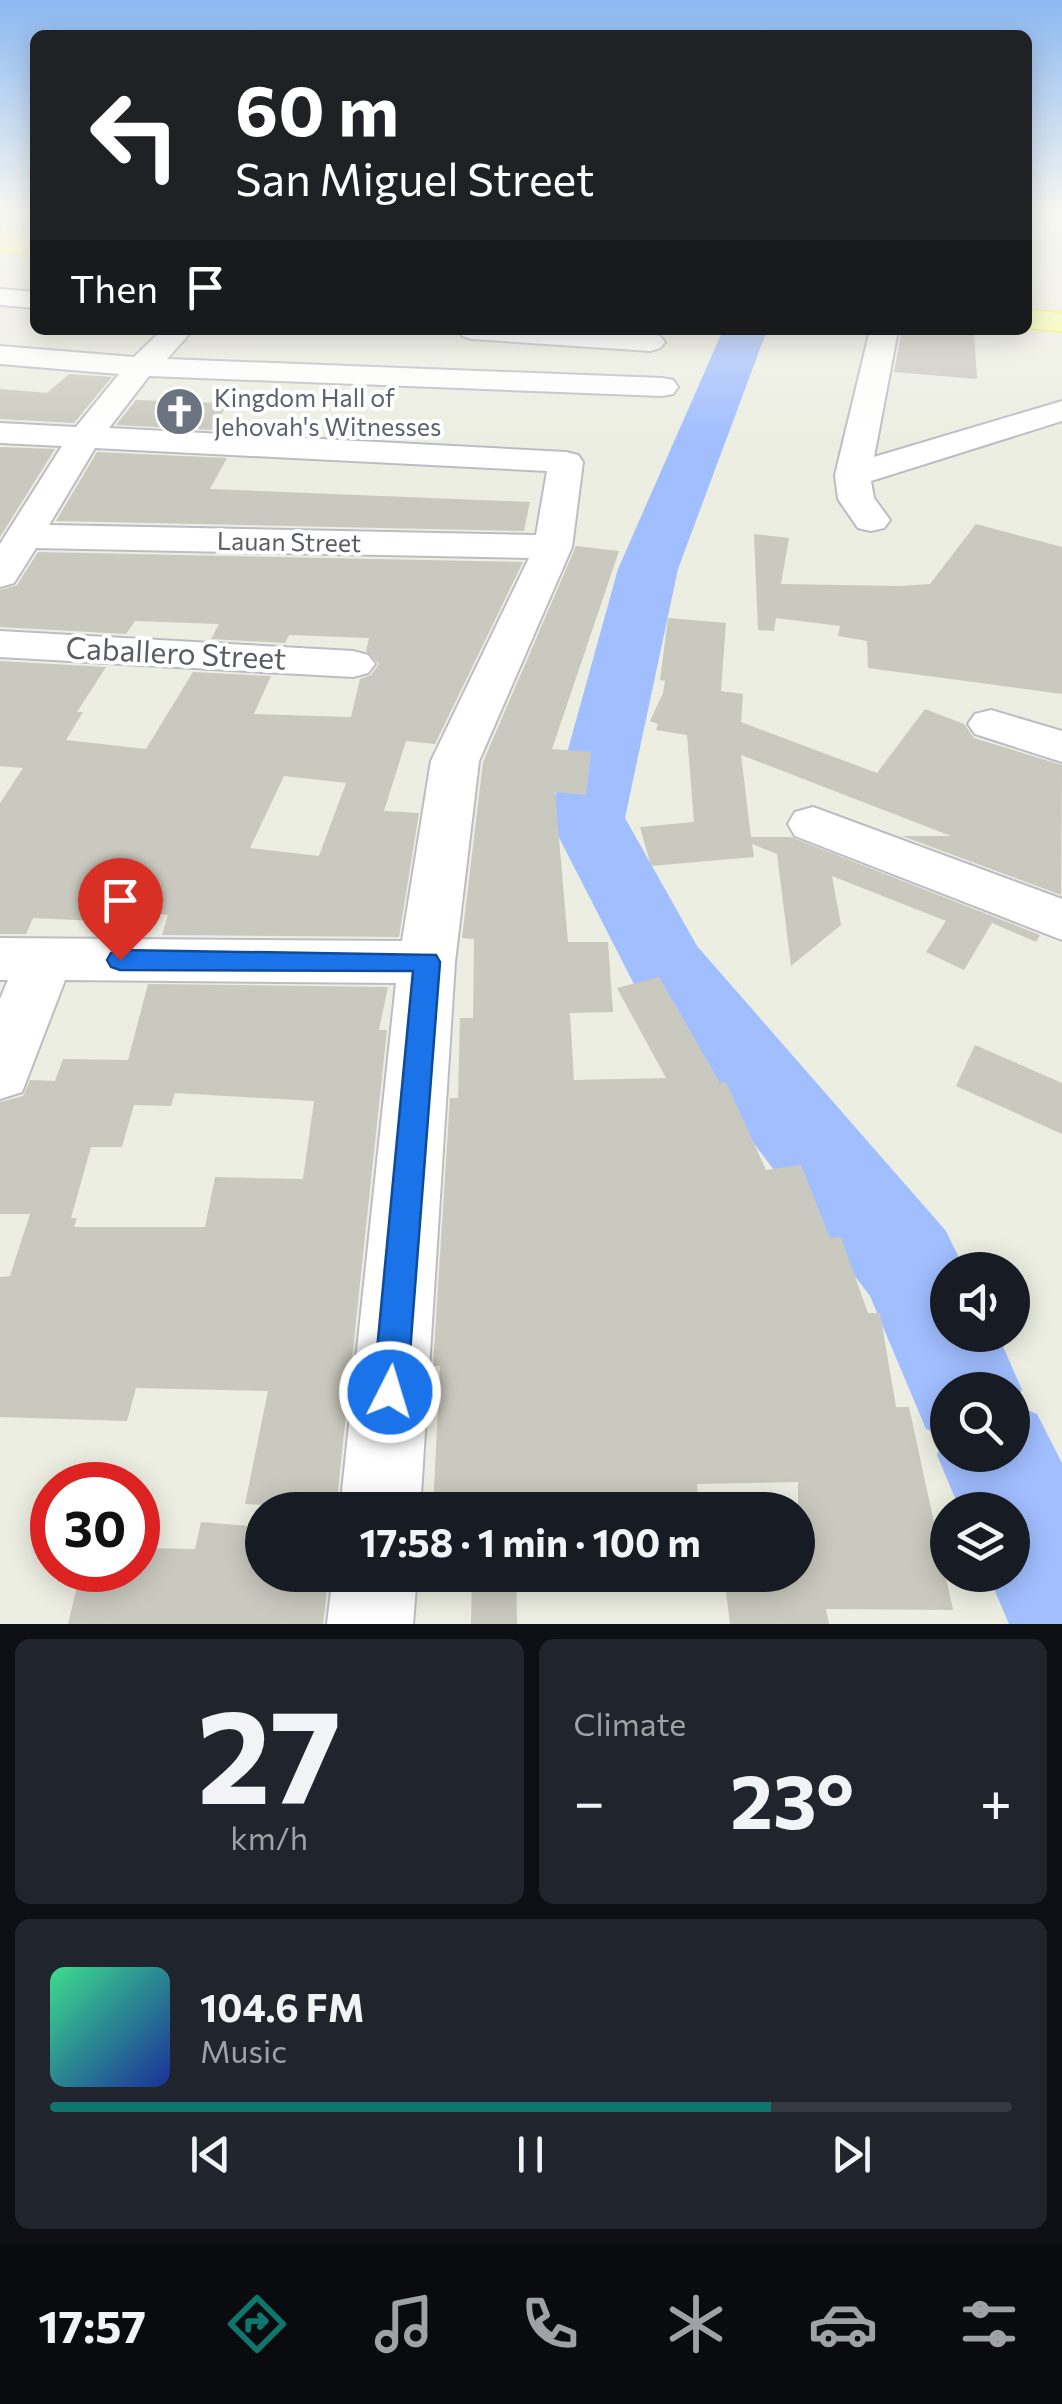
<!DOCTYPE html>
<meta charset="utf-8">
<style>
body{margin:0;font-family:Commissioner,sans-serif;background:#20242c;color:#f1f3f6;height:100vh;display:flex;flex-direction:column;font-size:38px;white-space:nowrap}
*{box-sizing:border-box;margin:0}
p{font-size:32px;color:#9ea1a6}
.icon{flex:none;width:55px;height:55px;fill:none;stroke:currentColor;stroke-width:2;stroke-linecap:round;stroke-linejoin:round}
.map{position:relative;height:1624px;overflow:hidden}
.panel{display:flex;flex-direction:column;gap:15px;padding:15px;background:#0d0f14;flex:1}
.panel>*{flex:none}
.hud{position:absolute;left:30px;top:30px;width:1002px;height:305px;border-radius:15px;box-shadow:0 5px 25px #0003;background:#202124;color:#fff;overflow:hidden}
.fabs{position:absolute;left:930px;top:1252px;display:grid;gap:20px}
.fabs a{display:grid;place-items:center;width:100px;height:100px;border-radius:50%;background:#171b24;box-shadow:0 5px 25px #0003;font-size:50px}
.speed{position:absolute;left:30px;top:1462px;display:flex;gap:20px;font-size:50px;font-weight:700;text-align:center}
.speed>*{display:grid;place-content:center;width:130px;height:130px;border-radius:50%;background:#171b24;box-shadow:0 5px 25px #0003;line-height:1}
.speed .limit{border:15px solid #d22;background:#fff;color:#111}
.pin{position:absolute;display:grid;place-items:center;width:85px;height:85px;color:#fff;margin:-102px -42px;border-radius:50% 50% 50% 0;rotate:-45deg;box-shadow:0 0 10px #0007}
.pin .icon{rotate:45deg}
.me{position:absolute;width:110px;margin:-55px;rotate:5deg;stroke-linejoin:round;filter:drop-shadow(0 0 8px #0008)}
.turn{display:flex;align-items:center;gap:35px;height:210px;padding:0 40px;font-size:45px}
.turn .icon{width:130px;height:130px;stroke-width:2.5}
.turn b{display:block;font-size:70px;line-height:85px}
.then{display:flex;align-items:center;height:95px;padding:0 40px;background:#0003;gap:20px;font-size:38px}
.big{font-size:75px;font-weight:700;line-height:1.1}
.panel .card{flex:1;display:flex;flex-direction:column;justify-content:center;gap:15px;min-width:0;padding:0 35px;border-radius:15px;background:#20242c}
.panel .dial{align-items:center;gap:0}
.dial b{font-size:130px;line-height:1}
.song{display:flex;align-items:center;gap:30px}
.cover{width:120px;height:120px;border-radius:15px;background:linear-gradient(135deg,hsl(150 70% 55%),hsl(230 70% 35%))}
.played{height:10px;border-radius:5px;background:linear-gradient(90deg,#0f766e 75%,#363941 75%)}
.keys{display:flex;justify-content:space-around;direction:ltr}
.heat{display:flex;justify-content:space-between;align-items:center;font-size:55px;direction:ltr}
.panel .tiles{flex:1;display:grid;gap:15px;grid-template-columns:1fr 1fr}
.card:last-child{grid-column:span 2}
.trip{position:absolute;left:245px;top:1492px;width:570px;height:100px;border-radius:50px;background:#171b24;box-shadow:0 5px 25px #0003;font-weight:700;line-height:100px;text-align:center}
.menu{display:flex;height:160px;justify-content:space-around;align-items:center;background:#090b0e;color:#9ea1a6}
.menu .icon{width:70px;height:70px}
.menu .active{color:#0f766e}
.menu b{font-size:45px;color:#f1f3f6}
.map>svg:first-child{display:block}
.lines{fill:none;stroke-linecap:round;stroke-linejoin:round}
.river{fill:#a1beff;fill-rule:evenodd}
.building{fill:#c9c9bf;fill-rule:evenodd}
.street-casing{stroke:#bcbdc4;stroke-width:4}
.primary-casing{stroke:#f6f353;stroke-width:4}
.street{fill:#fff;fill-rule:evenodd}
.primary{fill:#f6ffa6;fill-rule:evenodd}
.route{fill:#1a73e8;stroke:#114b97;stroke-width:2.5}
.labels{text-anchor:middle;stroke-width:8;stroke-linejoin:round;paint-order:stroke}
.far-worship-label{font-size:25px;fill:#5b616d;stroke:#fff;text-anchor:start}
.far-street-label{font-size:25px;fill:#5a5c64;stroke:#fff}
.street-label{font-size:30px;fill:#5a5c64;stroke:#fff}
</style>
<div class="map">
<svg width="1062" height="1624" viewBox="0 0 1062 1624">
<rect width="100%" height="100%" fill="#edeee2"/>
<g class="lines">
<path class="river" d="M723 330H767L678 569 625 818 697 946 946 1231 965 1270H948V1335H998L1022 1390 1016 1405 1037 1414 1062 1463V1624H1009L988 1575H1012V1510H960L937 1455 945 1437 926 1429 870 1296 637 990 549 818 618 569ZM948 1390H1012V1455H948Z"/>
</g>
<path class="building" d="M902 330H974L977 379 894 372Z
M69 374 112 377 74 423 0 419V389L47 393Z
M136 400 228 403 212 430 116 425Z
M0 447 55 449 0 537Z
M97 452 227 458 210 489 530 502 524 531 56 521Z
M976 524 1062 547V694L868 668 867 641 838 636 840 626 776 618 774 631 758 630 754 534 789 538 781 584 901 586 930 584Z
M576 546 619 551 552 749 591 752 586 795 555 792 568 942H608L613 1012 570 1013 574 1080 666 1078 617 988 659 977 720 1083 726 1082 766 1170 801 1165 830 1238 841 1237 868 1313H880L896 1407H909L953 1610 826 1609 829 1624H730L724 1575H798V1482L697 1484 699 1510H433L440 1366H433L450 1098H458L460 1018H473L474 939 462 938 483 762Z
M38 552 523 562 435 744 406 741 384 811 419 813 399 937 162 935 168 915 102 906 96 921 33 918 26 934H0V803L23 768 0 766V661L106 667 77 712H83L66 740 146 749 193 672 271 676 254 714 351 717 360 679 371 675 379 664 366 651 369 638 289 635 285 643 211 639 219 624 135 621 126 634 0 627V590L17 585ZM284 776 346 783 319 856 250 848Z
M668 618 726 623 721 691 743 694 741 722 877 773 925 709 964 724 974 738 1062 765 1061 895 902 836H951L741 755 751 837H791L1040 935 1036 942 992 923 964 970 926 952 946 921 832 876 841 925 791 966 777 854 752 844 754 857 651 866 640 827 694 822 687 735 656 730 658 724 650 721 663 693 665 681 660 680Z
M148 984 388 987 379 1030H387L336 1509 245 1504 268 1391 136 1388 127 1421 0 1417V1277L10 1276 30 1214H0V1102L23 1096 30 1080 55 1081 63 1059 128 1060ZM175 1093 314 1101 303 1179 215 1177 205 1227H74L77 1218H71L91 1147H122L134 1105 171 1106Z
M975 1045 1062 1083V1134L956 1086Z
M201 1522 262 1527V1575H329L323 1624H68L81 1570H138V1548L195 1549Z
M472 1575H516L517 1624H471Z"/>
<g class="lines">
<defs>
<path id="street" d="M0 289 35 292V308L0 305Z
M162 330H193L167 359 662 378 673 380 678 387 673 394 662 396 149 376 109 428 566 452 578 455 583 462 572 547 479 761 455 962 420 1510H340L396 983 65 980 22 1092 0 1099V999L8 980H0V938L402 941 431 761 529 558 36 548 14 583 0 587V544L62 446 0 443V423L76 427 119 374 0 364V346L134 357ZM95 448 547 471 536 535 49 525Z
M458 330C520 330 600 321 660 336L665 342 660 348 650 351 472 339 462 336Z
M870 330H898L874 457 1062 401V421L871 481 874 498 890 520 884 528 871 531 858 528 838 499 835 475Z
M0 631 353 651 368 655 375 664 368 673 353 677 0 657Z
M991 710 1062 731V762L975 734 968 724 975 714Z
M813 807 1062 899V940L795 836 788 824 795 812Z
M333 1575H417L413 1624H327Z"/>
<path id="primary" d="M0 235 35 237V253L0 251Z
M1028 310 1062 313V331L1028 328Z"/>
</defs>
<use href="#street" class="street-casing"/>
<use href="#primary" class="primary-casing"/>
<use href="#street" class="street"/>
<use href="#primary" class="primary"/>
</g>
<linearGradient id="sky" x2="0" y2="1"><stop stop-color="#8bb8f1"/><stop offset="0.48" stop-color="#f7f7f2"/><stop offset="1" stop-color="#f7f7f2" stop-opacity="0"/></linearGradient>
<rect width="1062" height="440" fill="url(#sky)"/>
<path class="route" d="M120 950 436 955 440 962 407 1392 402 1404 390 1409 378 1404 373 1392 413 971 120 970 111 967 107 960 111 953Z"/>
<defs>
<symbol id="church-disc" viewBox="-11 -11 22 22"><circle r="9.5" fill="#6b7280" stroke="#fff"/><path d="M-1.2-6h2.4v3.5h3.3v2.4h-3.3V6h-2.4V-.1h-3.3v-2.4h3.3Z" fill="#fff"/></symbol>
</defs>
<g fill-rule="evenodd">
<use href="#church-disc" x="152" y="384" width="55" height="55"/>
</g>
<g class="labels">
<g class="far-worship-label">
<text x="214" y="407">Kingdom Hall of<tspan x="214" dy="29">Jehovah's Witnesses</tspan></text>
</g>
<g class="far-street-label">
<text transform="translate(289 542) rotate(1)" y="9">Lauan Street</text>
</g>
<g class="street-label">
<text transform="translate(176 654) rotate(3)" y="10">Caballero Street</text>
</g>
</g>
</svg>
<div class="fabs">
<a><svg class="icon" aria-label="sound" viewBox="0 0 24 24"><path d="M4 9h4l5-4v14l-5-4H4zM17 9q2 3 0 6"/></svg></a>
<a><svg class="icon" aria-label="search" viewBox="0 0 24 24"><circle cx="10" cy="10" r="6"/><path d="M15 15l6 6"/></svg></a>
<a><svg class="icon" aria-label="layers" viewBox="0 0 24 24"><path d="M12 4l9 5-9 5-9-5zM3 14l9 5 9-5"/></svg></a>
</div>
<div class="speed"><div class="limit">30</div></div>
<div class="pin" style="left:120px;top:960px;background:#d93025"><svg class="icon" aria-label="arrive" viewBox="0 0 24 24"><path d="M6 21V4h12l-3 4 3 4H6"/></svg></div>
<svg class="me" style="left:390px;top:1392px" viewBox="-20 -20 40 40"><circle r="17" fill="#1a73e8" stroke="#fff" stroke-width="3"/><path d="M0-11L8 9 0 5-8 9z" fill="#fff"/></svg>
<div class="trip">17:58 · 1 min · 100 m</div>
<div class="hud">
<div class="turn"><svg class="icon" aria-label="left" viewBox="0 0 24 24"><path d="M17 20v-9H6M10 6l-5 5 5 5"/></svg><div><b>60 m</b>San Miguel Street</div></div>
<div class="then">Then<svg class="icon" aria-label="arrive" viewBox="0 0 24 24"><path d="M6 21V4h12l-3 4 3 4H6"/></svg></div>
</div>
</div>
<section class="panel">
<div class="tiles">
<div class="card dial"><b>27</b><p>km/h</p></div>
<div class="card"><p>Climate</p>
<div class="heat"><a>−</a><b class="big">23°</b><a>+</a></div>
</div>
<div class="card">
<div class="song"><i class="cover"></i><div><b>104.6 FM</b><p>Music</p></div></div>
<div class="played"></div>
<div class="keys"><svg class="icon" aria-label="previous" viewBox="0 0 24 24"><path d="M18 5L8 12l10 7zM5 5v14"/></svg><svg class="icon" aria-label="pause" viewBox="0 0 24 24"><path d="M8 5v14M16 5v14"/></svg><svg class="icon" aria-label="next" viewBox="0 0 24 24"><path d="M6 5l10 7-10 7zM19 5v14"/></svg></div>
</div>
</div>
</section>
<nav class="menu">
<b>17:57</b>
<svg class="icon active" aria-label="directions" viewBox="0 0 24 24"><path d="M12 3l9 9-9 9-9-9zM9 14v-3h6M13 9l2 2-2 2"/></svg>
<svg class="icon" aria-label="music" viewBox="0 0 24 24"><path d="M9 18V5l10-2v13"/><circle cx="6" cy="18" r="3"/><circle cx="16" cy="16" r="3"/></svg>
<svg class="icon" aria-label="phone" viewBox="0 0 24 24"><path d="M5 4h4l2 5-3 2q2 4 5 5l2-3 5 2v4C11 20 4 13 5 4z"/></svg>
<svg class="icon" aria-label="climate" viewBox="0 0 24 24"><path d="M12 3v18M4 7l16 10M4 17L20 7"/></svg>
<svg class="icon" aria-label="car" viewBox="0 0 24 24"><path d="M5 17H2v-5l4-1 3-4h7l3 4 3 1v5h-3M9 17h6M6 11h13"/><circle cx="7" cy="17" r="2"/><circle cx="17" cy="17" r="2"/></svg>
<svg class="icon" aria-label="filters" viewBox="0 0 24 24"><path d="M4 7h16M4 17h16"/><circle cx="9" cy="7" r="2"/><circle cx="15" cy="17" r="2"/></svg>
</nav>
